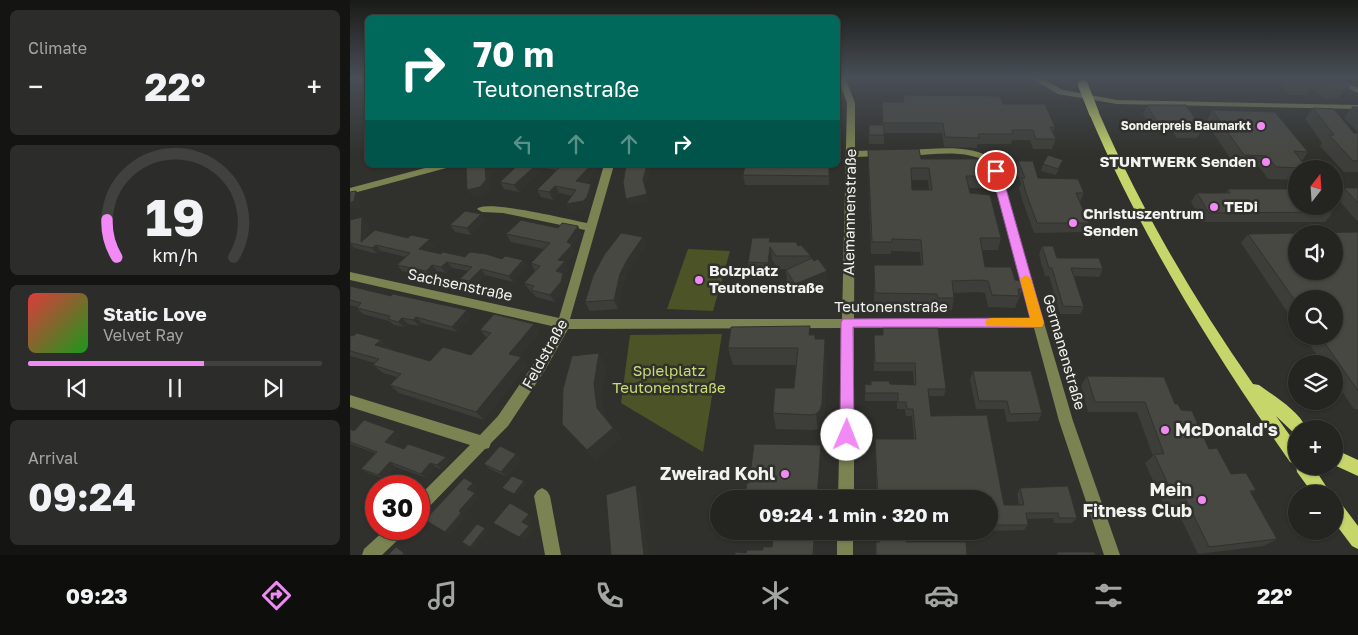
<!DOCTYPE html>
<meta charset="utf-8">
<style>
body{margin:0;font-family:"Golos Text",sans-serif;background:#2c2d2a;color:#f1f3f6;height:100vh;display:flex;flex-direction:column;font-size:19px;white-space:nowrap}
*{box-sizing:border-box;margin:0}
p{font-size:16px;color:#a3a5a5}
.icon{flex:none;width:28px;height:28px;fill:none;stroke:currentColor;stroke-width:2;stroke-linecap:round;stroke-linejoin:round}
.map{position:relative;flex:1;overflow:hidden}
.details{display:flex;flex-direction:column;gap:10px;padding:10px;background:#141412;width:350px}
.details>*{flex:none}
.hud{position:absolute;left:15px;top:15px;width:475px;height:152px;border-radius:8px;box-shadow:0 1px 4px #0004,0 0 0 1px #41423f;background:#00695c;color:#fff;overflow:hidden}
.needle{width:32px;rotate:17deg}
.controls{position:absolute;left:938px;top:160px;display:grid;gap:10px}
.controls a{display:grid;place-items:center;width:55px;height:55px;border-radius:50%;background:#242521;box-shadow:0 1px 4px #0004,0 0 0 1px #41423f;font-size:25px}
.speed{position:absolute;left:15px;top:475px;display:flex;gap:10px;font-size:25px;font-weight:700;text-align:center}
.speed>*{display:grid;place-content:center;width:65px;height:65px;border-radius:50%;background:#242521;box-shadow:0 1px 4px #0004,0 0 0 1px #41423f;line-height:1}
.speed .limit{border:8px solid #d22;background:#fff;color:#111}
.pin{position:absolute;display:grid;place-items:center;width:42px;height:42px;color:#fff;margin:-21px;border:2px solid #fff;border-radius:50%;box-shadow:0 1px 5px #0007}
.me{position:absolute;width:55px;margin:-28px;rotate:1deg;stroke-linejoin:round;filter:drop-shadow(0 0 4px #0008)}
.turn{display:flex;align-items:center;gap:18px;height:105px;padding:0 25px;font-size:22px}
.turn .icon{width:65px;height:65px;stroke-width:2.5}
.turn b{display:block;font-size:35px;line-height:42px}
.lanes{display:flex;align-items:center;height:48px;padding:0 25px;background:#0003;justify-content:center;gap:25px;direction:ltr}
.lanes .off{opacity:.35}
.big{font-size:38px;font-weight:700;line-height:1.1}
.details .widget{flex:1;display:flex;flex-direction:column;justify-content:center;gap:8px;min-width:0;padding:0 18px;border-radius:8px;background:#2c2d2a}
.details .dial{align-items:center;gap:0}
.dial svg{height:130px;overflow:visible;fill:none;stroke:#41423f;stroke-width:7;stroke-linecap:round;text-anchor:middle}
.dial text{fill:#f1f3f6;stroke:none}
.song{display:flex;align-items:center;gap:15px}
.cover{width:60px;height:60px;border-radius:8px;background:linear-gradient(135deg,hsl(0 70% 55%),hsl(120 70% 35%))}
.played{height:5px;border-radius:2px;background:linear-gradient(90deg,#f18af4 60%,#41423f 60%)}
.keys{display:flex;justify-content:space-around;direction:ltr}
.heat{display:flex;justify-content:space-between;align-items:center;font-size:28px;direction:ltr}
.trip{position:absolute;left:360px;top:490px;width:288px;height:50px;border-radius:25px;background:#242521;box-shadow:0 1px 4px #0004,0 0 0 1px #41423f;font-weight:700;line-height:50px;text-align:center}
.tabs{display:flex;height:80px;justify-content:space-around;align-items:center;background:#0e0f0d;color:#a3a5a5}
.tabs .icon{width:35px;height:35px}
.tabs .active{color:#f18af4}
.tabs b{font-size:22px;color:#f1f3f6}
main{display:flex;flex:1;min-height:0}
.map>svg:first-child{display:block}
.green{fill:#4c5326}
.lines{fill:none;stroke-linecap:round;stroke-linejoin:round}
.minor{fill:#7b8352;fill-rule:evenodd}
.major{fill:#c7d66b;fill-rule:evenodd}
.major-bridge{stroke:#c7d66b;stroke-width:10}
.wall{fill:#3d3e39;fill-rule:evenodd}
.shaded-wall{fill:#32322e}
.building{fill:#474842;stroke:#32322e;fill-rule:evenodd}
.route{fill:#f18af4;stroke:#9d5a9f}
.slow{fill:#f59e0b}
.poi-dot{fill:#f18af4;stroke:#30312c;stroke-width:2}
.labels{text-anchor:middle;stroke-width:5;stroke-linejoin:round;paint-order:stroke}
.far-poi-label{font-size:12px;font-weight:bold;fill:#f2f2ef;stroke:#30312c;text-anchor:end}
.poi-label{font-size:15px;font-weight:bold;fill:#f2f2ef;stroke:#30312c;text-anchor:start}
.street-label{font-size:15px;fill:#f2f2ef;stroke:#30312c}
.park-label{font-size:15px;fill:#ccdb76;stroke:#30312c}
.near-poi-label{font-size:18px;font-weight:bold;fill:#f2f2ef;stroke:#30312c;text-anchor:end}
</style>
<main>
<section class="details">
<div class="widget"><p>Climate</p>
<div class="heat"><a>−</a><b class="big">22°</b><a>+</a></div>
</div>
<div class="widget dial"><svg viewBox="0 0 100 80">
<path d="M14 69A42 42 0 1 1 86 69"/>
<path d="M14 69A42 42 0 0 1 8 46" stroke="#f18af4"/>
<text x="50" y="56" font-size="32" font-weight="700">19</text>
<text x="50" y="72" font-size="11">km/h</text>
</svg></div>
<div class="widget">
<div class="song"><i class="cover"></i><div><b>Static Love</b><p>Velvet Ray</p></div></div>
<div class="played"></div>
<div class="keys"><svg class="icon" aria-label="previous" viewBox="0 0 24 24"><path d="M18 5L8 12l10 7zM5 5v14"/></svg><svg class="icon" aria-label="pause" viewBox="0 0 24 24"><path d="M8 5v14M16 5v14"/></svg><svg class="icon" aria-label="next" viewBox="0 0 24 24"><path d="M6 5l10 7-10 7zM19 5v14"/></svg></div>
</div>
<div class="widget"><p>Arrival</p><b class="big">09:24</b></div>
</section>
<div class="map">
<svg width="1008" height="555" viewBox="0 0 1008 555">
<rect width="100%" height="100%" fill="#30312c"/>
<path class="green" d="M338 249 380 251 363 311 317 309Z
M372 334 353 452 271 403 280 335Z"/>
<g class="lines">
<path class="minor" d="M488 77H495L505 103V151L532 150 537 153 532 156 505 157 504 319 681 318 639 163C615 148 583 155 556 156L551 153 556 150C586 149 620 143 646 160L723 421 770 555H754L709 421 684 328H504V499H488L492 328 218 329 195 370 158 426 141 443 139 448 135 449 74 512 69 515V496L120 445 0 407V395L130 435 148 416 185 362 206 327 0 280V272L209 318 235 230 153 213 132 212 127 209C136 199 220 220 237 223L254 165H264L220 319H492L497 103Z
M679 77H689L713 90 767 100 1008 105V109L767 104 708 94Z
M974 77H985L1008 88V93Z
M86 165H102L100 167 0 194V188Z
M192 488 197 491 200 496 211 555H195L184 496 187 491Z
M36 529H55L53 535 32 555H12L14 549Z
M487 531H503V555H487Z"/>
<path class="major" d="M744 110 749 113C791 209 843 298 903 384L909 385C925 397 948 410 957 429H946V435L926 416 946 444V466H963L981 494H963L947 472 946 465 940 462C863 351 792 238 739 113Z
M984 449 1008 460V476L984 465Z
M984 499 990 502 1008 526V549L1002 546 984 522Z"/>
<path class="major-bridge" d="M733 85 744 113"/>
</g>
<path class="wall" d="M935 77H955L958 80 960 77H988L1000 86 993 96 989 98 977 99 973 98 961 87 956 95H939L930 84Z
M553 95 653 104 705 127 703 132 706 139 702 149H683L680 140H662L661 144H627V148L594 147 592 133H534V144H519V125H532V102H553Z
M797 105 852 129 847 138H827L823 132H803L793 114Z
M1002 107H1008V132L994 118Z
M963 108 1004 133H1008V172H994L970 146 972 143 955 119Z
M862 110 958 152 952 161 957 168V169H946V180L918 179 909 167H886L856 122Z
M518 150 571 159 637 176 634 188H619L620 193 651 238 648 250H632L635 267 665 280 673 289 665 308 638 307 635 293 628 292 603 293 604 298 602 310H586L585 305H524V265H571L570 252 541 251V254H521L518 162ZM562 180H578L579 190H562Z
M713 160 706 175 691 171 693 164Z
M668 161 688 178 734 193 730 202 739 223 735 232 684 233 673 202 669 188 671 183 666 170Z
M166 165H246V170L235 183 244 191 240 205 237 208 220 212 216 204 222 196 209 193 203 200 191 197 187 190 207 170 194 168 169 192 154 189 150 182 168 165 166 166Z
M480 165 479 185H395L393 175Z
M994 188H1008V220H1006L986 197Z
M878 189 983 212 975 222H853L841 202 847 193H876Z
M131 214 136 220 121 235 105 232 100 225Z
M0 220 18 223 17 237 85 245 78 251 91 254 115 257 177 266 163 282 135 275 124 287 115 285 110 279 118 271 102 268 96 273 87 271 81 277 52 271 47 265 56 257 31 251 27 254 5 248 0 251Z
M208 228 232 234 223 247 226 252 216 264 219 269 215 275 218 281 215 290 205 302 186 297 182 292 180 291 174 283 185 271 181 263 194 249 161 242 156 234Z
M1008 232V409H1004L984 380V364H973L954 336H984L946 299V325L891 243 898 234Z
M293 237 296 246 280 268 274 283 268 309 240 311 235 302Z
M420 242 448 246 461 256V259L477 283 447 297 437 283 436 270 439 269H428L422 260 421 275H400L398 262Z
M692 246 707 258 753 269 749 277 724 276 734 307 730 314H710L699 276H695L689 255Z
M0 286 41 296 117 310 122 316 107 332 72 323 69 326 58 324 54 327 44 325 39 321 13 314 7 308 8 307 0 305Z
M184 324 190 332 170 357 177 365 134 420 49 393 40 385 47 377 33 373 23 365 25 363 0 356V335L31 340 40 348 39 349 80 361 121 355 137 338 130 330Z
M533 328 596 389 594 396H579L581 416 654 505H669L667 494 670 488 727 518 722 523H704L703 518 677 519 678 525 674 530 639 531V499H527L525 446V439H564L562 416H556L555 409H547V401H515V384L564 385 563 371H524V335H533Z
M461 335 465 339 476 356 474 419 471 425 468 429 463 430 426 429 423 413 444 388 446 365H383L378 348Z
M256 365 251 395 255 417 271 438 246 460 212 424Z
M623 371 692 413 688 421 657 422 654 409H626L620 380Z
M737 376 825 404 831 410 859 449 881 474 906 490 901 493 927 539 913 546 848 554 825 506 815 507 795 463 803 456 787 412H738L731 386Z
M0 429 4 431 52 435 43 445 54 449 96 457 101 461 93 470 86 467 77 478 46 467 35 479 18 473 11 469 25 453 0 444Z
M166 454 172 459 157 477 140 469 134 464Z
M528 531H605L556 532V542L617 555H526V542H529Z"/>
<path class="shaded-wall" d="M1000 86 993 96 989 98 995 89Z
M139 165H162L163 167 140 174 141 188 136 195 123 198 117 190 135 166Z
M186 165H193L194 168 169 192 164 185Z
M241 165H246V170L229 189 226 181Z
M297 165H301L296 187 299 201 278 206 276 199 293 180Z
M479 165H480L479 185Z
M0 170 4 174 0 177Z
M241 184 244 191 240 205 237 208 220 212 216 204Z
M205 186 209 193 203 200 199 192Z
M6 191 12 197 10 208 0 210V203Z
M131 214 136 220 121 235 117 228Z
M12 217 18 223 17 247 11 242Z
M228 226 232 234 223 247 226 252 216 264 219 269 215 275 218 281 215 290 205 302 200 295 206 271 208 260 217 242Z
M293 237 296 246 280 268 274 283 268 309 264 300 270 274 277 260Z
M420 238 422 260 421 275 418 263Z
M80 239 85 245 74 255 69 249Z
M0 243 5 248 0 251Z
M26 245 31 251 27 254 22 248Z
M173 260 177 266 163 282 159 276Z
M97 262 102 268 96 273 91 267Z
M82 265 87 271 81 277 76 271Z
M131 269 135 275 124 287 119 281Z
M477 271V283L447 297 445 284Z
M117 310 122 316 107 332 102 327Z
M66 317 72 323 69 326 63 320Z
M52 318 58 324 54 327 48 322Z
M184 324 190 332 166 362 159 354Z
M475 339 476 356 474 419 471 425 468 429 466 414Z
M31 340 40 348 35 353 25 345Z
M249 353 256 365 251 395 255 418 247 408 244 384Z
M171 357 177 365 134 420 126 412Z
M263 428 271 438 246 460 237 450Z
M45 431 52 435 42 447 35 442Z
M166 454 172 459 157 477 151 472Z
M96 457 101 461 93 470 87 465Z
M40 462 46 467 35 479 28 475Z
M80 463 86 467 77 478 71 474Z
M174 481 177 484 167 496 164 494Z
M123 483 129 487 123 493 117 489Z
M286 485 291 492 299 555H294Z
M125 493 130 497 114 515 117 516 101 535 95 532 109 511Z
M179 514 185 518 178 526 172 522Z
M179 526 184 530 175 541 169 537Z
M135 528 139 530 124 548 120 547Z
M464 540 465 546V555H463Z
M46 547 50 549 59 555H52Z"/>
<path class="building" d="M938 77H955L962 86 945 85Z
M967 77H988L992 79 1000 86 995 89 984 90 979 89Z
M553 95 650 96 653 104H695L705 127H700L706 139H686L683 130H662L663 134H628L629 138 595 137 593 123H533L532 102H554Z
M797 105H836L852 129 832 128 828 123 807 122Z
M1002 107H1008V112Z
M963 108 984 109 1004 133H1008V161H1003L979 135H984Z
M862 110 925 112 958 152 944 151 957 168 926 167 917 156 894 155Z
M519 125H534V135H519Z
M569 149 571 159H633L637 176H616L620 193 640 195 651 238H630L635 267H661L665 280 671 281 673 289H668L669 296 642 295 638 281 631 280 602 281 604 298H588L587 294 525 293 524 265H573L571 240 542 239V242H522L518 150ZM561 168H579L582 190H562Z
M698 155 713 160 708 169 693 164Z
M668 161H683L688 178 728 179 734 193H726L739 223H687L676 193 672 178H675Z
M116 165H139L135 166 136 180 130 187 117 190Z
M168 165H186L164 185 150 182Z
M212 165H241L226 181 241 184 237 197 233 201 216 204 226 190 205 186 199 192 187 190Z
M282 165H297L293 180 297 194 276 199 273 183 276 166H282Z
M395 165H479V176L393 175Z
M994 188H1008V203Z
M878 189H946V206H978L983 212 859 213 847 193H880Z
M6 191 4 201 0 203V192Z
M115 211 131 214 117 228 100 225Z
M12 217 11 242 25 230 58 238 61 235 80 239 69 249 91 254 93 252 115 257 120 252 136 254 152 259 155 256 173 260 159 276 131 269 119 281 110 279 122 267 97 262 91 267 82 265 76 271 47 265 60 253 26 245 22 248 0 243V220Z
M171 220 208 228 212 223 228 226 217 242 222 245 208 260 215 261 206 271 213 273 211 282 200 295 181 290 184 286 174 283 190 266 181 263 200 243 156 234Z
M1008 232V391L970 336H984V299H946V302L898 234ZM946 234H984V271H946Z
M271 233 293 237 277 260 270 274 264 300 235 302 243 276 254 255Z
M402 238H420L419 242H446L448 246 451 245 461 256H426L420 247 418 263 398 262Z
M692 246H703L707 258H749L753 269 721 268 734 307 713 306 702 268H699Z
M462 258 464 261 468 259 477 271 445 284 436 270Z
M0 286 41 296 43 294 117 310 102 327 66 317 63 320 52 318 48 322 38 319 40 316 7 308 11 303 0 300Z
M144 314 184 324 159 354 171 357 126 412 40 385 51 374 23 365 29 359 0 351V335L3 336 7 333 31 340 25 345 80 361 93 347 121 355 141 333 130 330Z
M460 326 459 335H465V339H475L472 404 470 410 466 414 461 415 423 413 425 388H444L448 348H378L381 327Z
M533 328H588L596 389H578L581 416 637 415 654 505H674L670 488 718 486 727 518H709L708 513H676L678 525H639V499H528L525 439H566L563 409H557L556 402H548V393H515V384L521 385V381H539L540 384 566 385 565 363H525L524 335H533Z
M249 353 244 384 247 408 263 428 237 450 212 424 213 389 222 356Z
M623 371H681L692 413 660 414 657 401H629Z
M737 376 814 377 825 404H828L831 410 842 411 859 449 867 448 881 474 896 473 906 490 900 491 927 539 859 547 835 498 825 499 804 454H814L795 402H745Z
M14 420 45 431 35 442 54 449 58 444 96 457 87 465 80 463 71 474 40 462 28 475 11 469 27 452 0 442V429L4 431Z
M404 444 471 445 467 499H394L397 483H399Z
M150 446 166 454 151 472 134 464Z
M162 476 174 481 164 494 152 488Z
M114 478 123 483 117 489 125 493 109 511 111 513 95 532 75 520Z
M286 485 294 555H261L256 495Z
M160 503 179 514 172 522 179 526 169 537 143 523Z
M127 524 135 528 120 547 112 542Z
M529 531H556V542H616L617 555H526V542H530Z
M423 540H464L463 555H385V552L396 553 397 550H413V547H422Z
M46 547 54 553 52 555H38Z
M707 552H745V555H707Z"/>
<linearGradient id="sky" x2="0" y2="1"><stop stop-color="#1a1b18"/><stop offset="0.5" stop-color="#484e56"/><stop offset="1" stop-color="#484e56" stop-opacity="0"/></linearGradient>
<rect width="1008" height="155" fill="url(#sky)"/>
<path class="route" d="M646 168 651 171 694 323 692 327H503L504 435 502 439 497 441 492 439 490 435 491 322 493 319 680 318 641 171Z"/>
<path class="slow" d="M676 275 681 279 694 323 692 327 637 326 635 323 637 319 642 318H680L670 279Z"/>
<g class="poi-dot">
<circle cx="911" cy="126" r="5"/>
<circle cx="916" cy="162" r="5"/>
<circle cx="864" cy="207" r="5"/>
<circle cx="723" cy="223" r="5"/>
<circle cx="349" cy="280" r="5"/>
<circle cx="815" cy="430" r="5"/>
<circle cx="435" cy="474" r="5"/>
<circle cx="852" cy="500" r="5"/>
</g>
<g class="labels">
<g class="far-poi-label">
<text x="901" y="130">Sonderpreis Baumarkt</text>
</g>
<g class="poi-label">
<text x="906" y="167" text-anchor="end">STUNTWERK Senden</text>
<text x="874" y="212">TEDi</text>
<text x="733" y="219">Christuszentrum<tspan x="733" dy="17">Senden</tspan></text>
<text x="359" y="276">Bolzplatz<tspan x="359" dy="17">Teutonenstraße</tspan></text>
</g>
<g class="street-label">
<text transform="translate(500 212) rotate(-89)" y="5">Alemannenstraße</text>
<text transform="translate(110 285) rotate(12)" y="5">Sachsenstraße</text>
<text x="541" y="312">Teutonenstraße</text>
<text transform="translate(714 352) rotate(74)" y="5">Germanenstraße</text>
<text transform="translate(195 354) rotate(-61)" y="5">Feldstraße</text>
</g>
<g class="park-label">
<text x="319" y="376">Spielplatz<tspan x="319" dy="17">Teutonenstraße</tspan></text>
</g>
<g class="near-poi-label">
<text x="825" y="436" text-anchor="start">McDonald's</text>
<text x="425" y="480">Zweirad Kohl</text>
<text x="842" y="496">Mein<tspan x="842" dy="21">Fitness Club</tspan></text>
</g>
</g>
</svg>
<div class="controls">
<a><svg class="needle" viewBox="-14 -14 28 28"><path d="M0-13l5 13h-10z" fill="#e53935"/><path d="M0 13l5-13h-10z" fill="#a3a5a5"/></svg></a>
<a><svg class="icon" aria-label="sound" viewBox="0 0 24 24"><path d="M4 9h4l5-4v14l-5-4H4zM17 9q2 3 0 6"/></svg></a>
<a><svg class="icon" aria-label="search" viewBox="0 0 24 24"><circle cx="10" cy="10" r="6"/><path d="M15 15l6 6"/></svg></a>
<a><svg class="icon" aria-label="layers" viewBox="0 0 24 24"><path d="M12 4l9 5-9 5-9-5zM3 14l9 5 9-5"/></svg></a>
<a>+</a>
<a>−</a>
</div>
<div class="speed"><div class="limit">30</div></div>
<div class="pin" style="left:646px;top:171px;background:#d93025"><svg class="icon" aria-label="arrive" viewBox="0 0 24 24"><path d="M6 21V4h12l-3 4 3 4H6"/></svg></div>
<svg class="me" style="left:497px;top:435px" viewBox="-20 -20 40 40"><circle r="19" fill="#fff"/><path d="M0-13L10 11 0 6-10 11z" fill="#f18af4"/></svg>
<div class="trip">09:24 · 1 min · 320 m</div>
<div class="hud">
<div class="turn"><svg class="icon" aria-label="right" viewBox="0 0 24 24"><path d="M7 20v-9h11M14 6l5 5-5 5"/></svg><div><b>70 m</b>Teutonenstraße</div></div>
<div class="lanes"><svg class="icon off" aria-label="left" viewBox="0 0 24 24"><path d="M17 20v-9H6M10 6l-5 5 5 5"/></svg><svg class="icon off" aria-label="ahead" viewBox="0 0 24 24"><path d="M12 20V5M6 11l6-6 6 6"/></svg><svg class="icon off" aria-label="ahead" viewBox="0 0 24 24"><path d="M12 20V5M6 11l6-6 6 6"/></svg><svg class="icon" aria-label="right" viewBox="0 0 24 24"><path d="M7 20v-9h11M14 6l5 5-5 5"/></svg></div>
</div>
</div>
</main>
<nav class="tabs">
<b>09:23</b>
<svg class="icon active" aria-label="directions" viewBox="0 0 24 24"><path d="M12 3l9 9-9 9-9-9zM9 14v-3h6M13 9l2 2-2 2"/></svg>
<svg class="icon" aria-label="music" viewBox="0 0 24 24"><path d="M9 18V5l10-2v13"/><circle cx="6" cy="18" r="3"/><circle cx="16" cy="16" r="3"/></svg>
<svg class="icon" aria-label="phone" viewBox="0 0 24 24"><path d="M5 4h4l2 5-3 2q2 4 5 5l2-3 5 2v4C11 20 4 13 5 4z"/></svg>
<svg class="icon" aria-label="climate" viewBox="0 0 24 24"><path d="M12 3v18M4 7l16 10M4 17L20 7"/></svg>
<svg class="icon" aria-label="car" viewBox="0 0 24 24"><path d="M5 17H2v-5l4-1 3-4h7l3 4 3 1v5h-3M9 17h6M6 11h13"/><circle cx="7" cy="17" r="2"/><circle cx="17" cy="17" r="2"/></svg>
<svg class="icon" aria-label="filters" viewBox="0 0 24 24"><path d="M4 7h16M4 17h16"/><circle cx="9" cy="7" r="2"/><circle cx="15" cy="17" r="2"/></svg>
<b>22°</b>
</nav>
